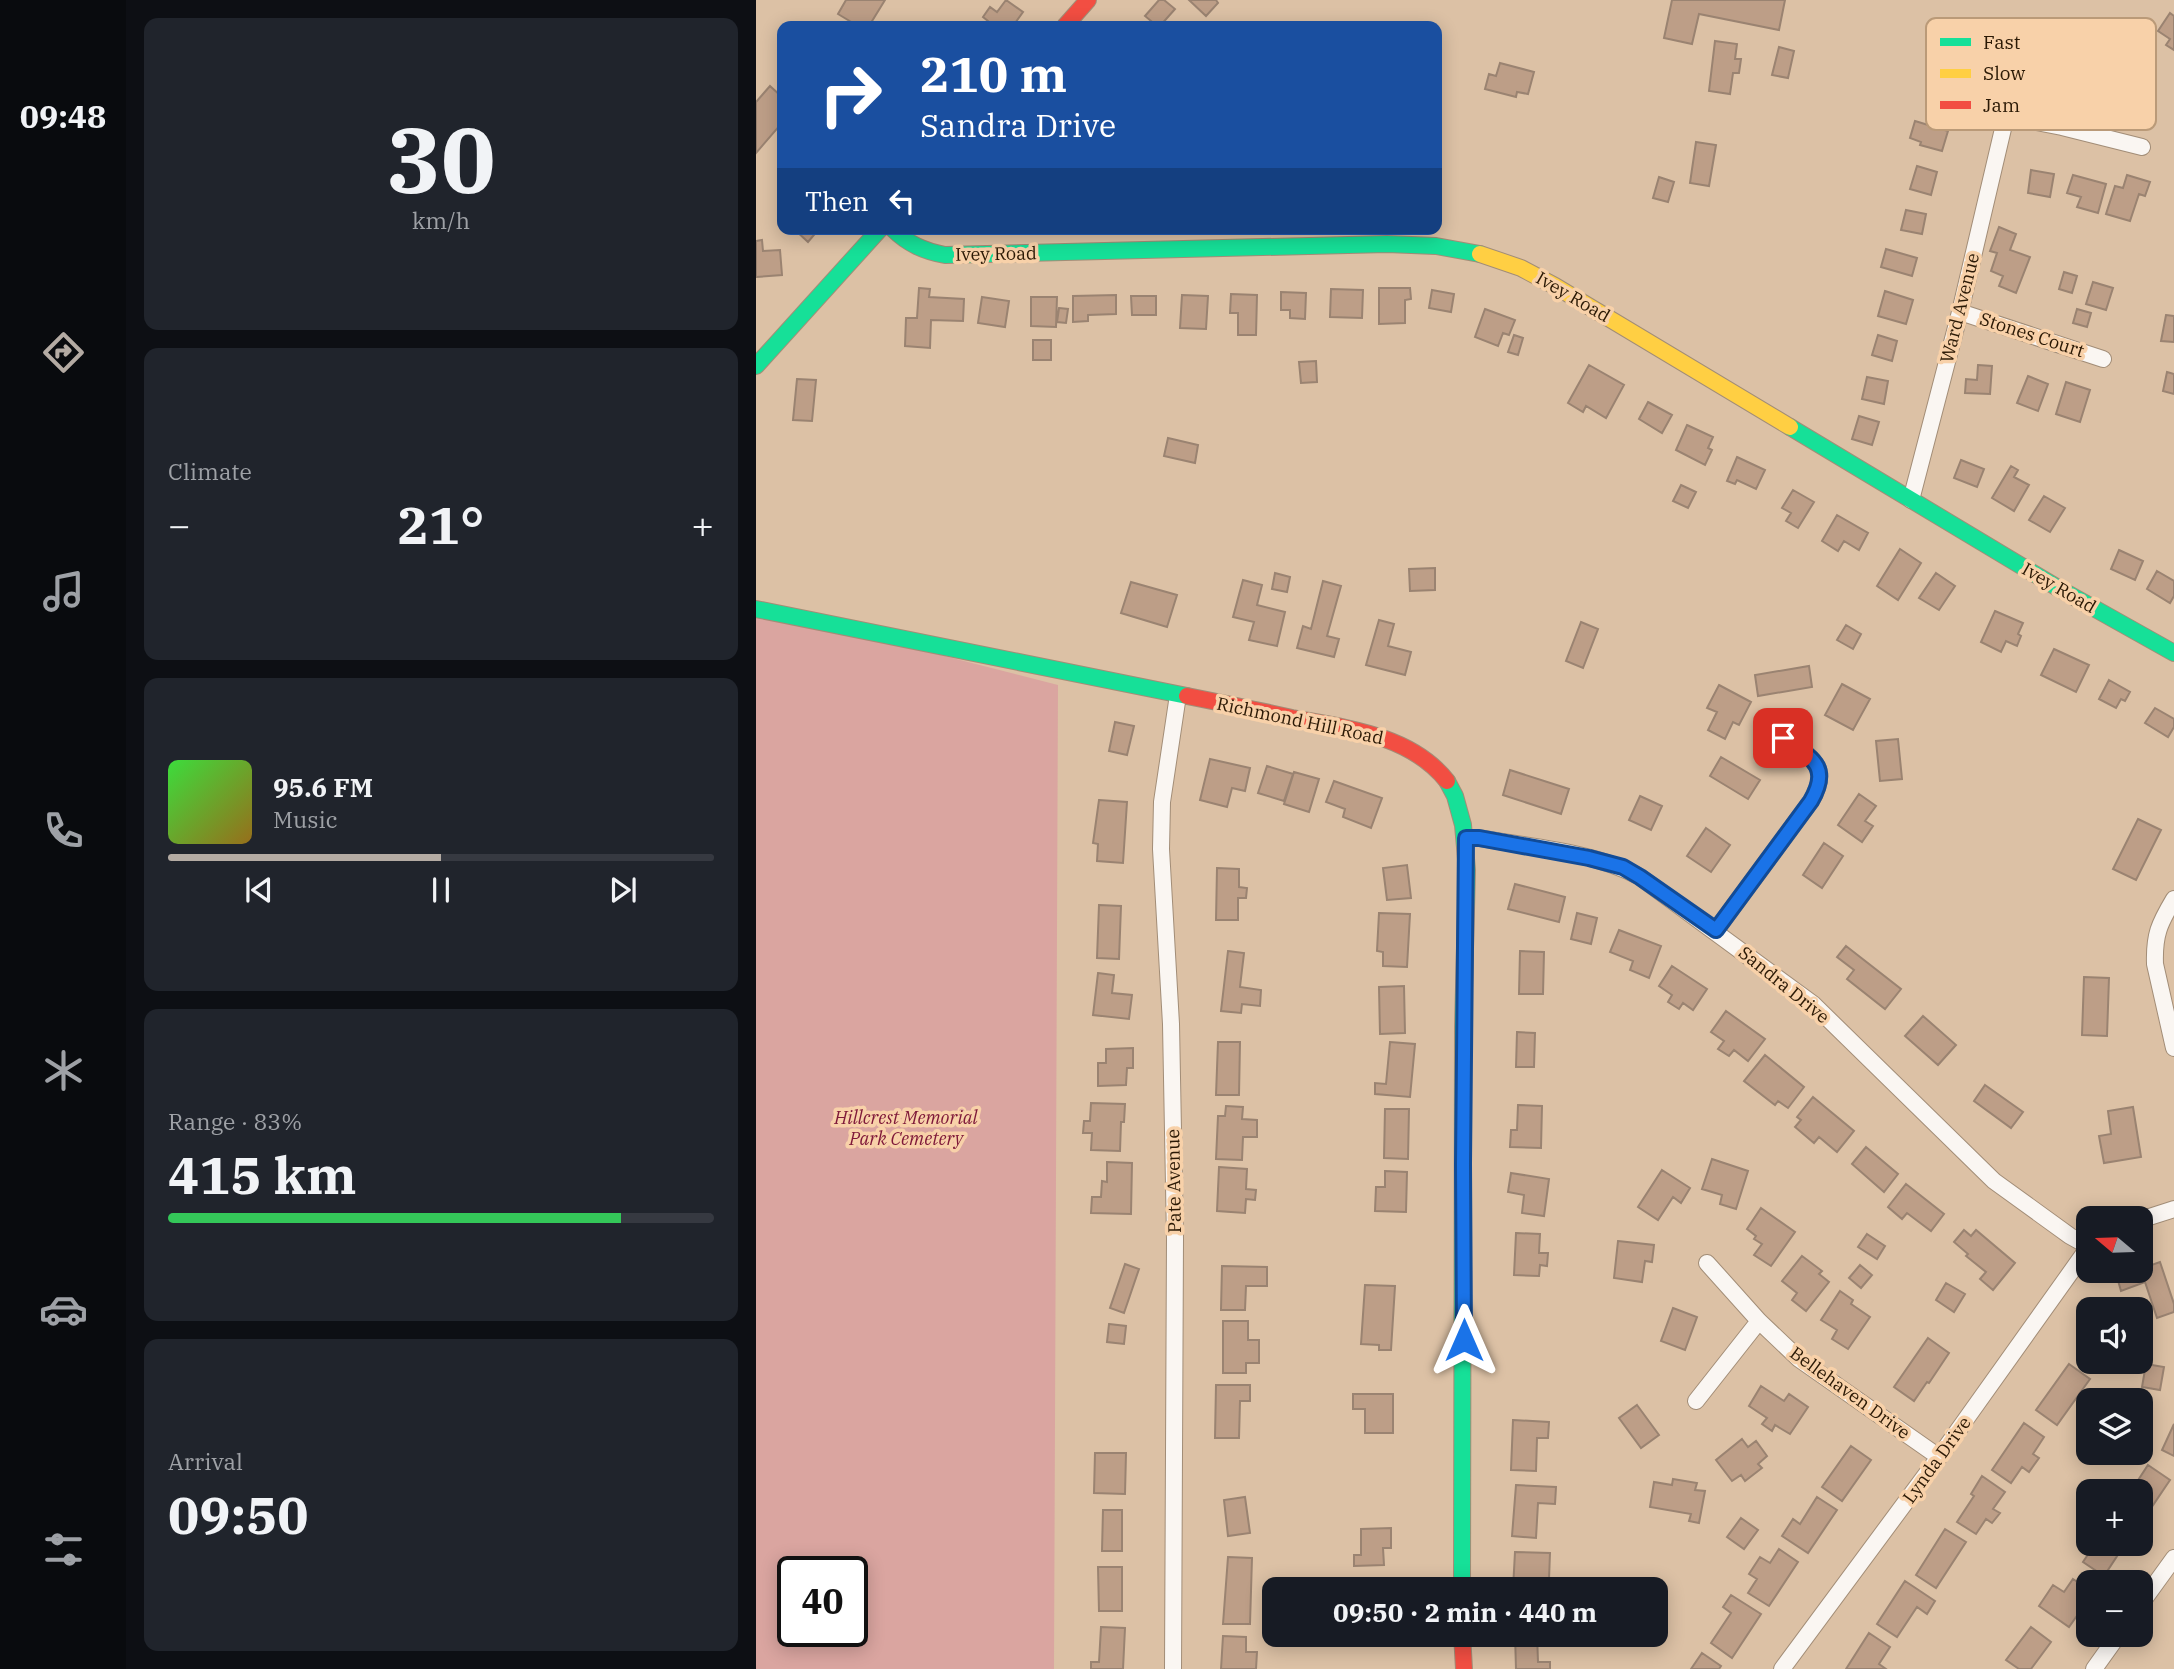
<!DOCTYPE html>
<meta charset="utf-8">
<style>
body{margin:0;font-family:"IBM Plex Serif",serif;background:#20242c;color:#f1f3f6;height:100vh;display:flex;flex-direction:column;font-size:26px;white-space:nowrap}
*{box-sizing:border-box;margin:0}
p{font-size:23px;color:#9ea1a6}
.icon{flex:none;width:38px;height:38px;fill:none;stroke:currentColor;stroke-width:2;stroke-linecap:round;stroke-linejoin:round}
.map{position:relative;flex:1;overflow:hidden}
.panel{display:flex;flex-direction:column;gap:18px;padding:18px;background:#0d0f14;width:630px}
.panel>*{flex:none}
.banner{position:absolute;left:21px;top:21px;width:665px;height:214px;border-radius:14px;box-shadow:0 4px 18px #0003;background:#1a4fa0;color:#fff;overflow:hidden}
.needle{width:46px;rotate:289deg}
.controls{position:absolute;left:1320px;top:1206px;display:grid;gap:14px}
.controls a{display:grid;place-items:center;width:77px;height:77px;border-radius:14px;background:#171b24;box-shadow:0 4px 18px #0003;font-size:35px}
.speed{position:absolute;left:21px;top:1556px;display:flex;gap:14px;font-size:35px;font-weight:700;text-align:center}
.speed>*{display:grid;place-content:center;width:91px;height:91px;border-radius:50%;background:#171b24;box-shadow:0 4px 18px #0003;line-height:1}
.speed .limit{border:4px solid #111;border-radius:10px;background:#fff;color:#111}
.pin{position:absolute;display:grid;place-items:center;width:60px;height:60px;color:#fff;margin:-30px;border-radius:14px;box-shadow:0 4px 10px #0006}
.me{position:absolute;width:77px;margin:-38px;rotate:0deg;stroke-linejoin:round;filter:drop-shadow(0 0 5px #0008)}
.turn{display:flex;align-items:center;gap:24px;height:147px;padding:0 28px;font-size:32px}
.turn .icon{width:91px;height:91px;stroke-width:2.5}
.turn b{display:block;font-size:49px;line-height:60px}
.then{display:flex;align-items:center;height:66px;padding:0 28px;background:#0003;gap:14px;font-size:26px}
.big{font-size:52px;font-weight:800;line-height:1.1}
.panel .card{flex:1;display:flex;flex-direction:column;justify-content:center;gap:10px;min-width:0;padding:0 24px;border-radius:14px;background:#20242c}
.panel .dial{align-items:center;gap:0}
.dial b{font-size:91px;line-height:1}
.song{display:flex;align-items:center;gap:21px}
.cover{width:84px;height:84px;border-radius:10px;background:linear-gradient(135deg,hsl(120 70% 55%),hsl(40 70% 35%))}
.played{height:7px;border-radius:4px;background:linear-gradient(90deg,#b4aba3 50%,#363941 50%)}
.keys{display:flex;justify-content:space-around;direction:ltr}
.heat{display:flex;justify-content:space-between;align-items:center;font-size:38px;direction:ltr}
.charge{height:10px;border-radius:5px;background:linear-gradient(90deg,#34c759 83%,#363941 0)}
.trip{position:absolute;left:506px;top:1577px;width:406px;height:70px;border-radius:14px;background:#171b24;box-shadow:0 4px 18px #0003;font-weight:800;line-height:70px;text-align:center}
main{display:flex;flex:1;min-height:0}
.dock{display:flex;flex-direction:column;width:126px;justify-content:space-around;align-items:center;background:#090b0e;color:#9ea1a6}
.dock .icon{width:49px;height:49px}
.dock .on{color:#b4aba3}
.dock b{font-size:32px;color:#f1f3f6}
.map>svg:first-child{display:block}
.green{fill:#daa5a0;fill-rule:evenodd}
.building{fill:#bd9e87;stroke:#9a8371;stroke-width:2}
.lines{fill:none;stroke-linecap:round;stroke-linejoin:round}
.street-casing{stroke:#a28d77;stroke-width:18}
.fast-casing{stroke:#a28d77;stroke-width:18}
.slow-casing{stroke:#a28d77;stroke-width:18}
.jam-casing{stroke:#a28d77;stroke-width:18}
.street{stroke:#faf6f2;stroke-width:16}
.fast{stroke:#16e098;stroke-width:16}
.slow{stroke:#ffcf43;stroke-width:16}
.jam{stroke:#f24e42;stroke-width:16}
.route-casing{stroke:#114b97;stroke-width:18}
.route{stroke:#1a73e8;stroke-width:12}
.labels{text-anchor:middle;stroke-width:7;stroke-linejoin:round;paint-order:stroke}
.street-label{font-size:18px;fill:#2b1905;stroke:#f8d1a9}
.park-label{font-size:18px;font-style:italic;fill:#7e1839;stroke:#f8d1a9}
.key{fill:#f8d1a9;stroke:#ba9a78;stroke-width:2}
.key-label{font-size:19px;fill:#2b1905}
</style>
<main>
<nav class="dock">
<b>09:48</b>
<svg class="icon on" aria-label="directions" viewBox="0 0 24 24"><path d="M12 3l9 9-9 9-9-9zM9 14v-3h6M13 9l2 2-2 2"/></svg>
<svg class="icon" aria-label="music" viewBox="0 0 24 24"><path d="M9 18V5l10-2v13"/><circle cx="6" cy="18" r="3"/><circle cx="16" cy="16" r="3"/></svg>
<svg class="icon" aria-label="phone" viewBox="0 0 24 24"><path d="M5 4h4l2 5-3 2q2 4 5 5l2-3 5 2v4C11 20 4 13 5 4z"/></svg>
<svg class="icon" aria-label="climate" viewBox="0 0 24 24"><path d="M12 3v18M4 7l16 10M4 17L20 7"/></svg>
<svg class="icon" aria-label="car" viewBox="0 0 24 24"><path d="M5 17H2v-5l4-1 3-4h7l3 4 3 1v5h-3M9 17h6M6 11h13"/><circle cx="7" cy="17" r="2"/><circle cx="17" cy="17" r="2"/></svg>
<svg class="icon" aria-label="filters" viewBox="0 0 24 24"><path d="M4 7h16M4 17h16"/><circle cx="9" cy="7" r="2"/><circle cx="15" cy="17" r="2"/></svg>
</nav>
<section class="panel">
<div class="card dial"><b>30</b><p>km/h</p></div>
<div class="card"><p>Climate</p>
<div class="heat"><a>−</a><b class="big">21°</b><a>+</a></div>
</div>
<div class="card">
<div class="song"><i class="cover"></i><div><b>95.6 FM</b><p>Music</p></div></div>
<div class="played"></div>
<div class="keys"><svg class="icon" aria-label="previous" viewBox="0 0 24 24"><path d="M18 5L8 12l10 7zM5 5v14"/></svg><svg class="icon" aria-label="pause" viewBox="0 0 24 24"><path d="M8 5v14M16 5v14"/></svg><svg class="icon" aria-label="next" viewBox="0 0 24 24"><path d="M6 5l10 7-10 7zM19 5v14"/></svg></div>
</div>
<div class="card"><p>Range · 83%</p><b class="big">415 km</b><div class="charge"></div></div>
<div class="card"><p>Arrival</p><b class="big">09:50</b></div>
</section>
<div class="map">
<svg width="1418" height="1669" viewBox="0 0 1418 1669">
<rect width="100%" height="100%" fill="#dcc1a5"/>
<path class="green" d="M0 608 302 685 298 1669H0ZM37 1572H96V1631H37Z"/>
<path class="building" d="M90 0H129L113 26H102L82 14Z
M250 0 267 12 257 26H229L232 21 227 17 234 7 241 12Z
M403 0H408L419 9 404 26H401L389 16Z
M433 0H460L462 3 450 16Z
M916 0H1029L1023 30 943 14 936 44 908 38Z
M1414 13 1418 16V50L1410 45 1414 39 1402 31Z
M959 41 981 44 979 59H985L983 73H977L974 94 953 91Z
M1023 47 1038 51 1032 78 1016 75Z
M744 63 778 72 772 94 761 92 760 97 729 89 733 74 740 76Z
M14 86 26 97V123L0 153V102Z
M1159 121 1192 131 1186 151 1164 145 1165 142 1154 138Z
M940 142 960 145 953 186 934 183Z
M1161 166 1181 172 1175 195 1154 189Z
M1275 170 1298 174 1294 197 1272 193Z
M1317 175 1350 184 1342 213 1321 207 1325 197 1311 193Z
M1371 175 1394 182 1389 196 1383 194 1374 221 1350 214 1359 186 1367 188Z
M903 177 918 182 912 202 897 198Z
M1150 210 1170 214 1166 234 1145 230Z
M1243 227 1260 234 1254 250 1274 257 1260 293 1243 286 1247 276 1235 271 1241 253 1234 251Z
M38 229H63L52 242Z
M6 240 7 251 24 250 26 275 0 277V241Z
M1130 249 1161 258 1156 276 1125 267Z
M1308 272 1321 276 1316 293 1303 289Z
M1337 282 1357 288 1350 310 1330 304Z
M163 288 174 289 173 297 208 299 207 321 175 320 174 348 149 346 150 318H161Z
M623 288H654L655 299 649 300V323L623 324Z
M575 289 607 290 606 318 574 317Z
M676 290 698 294 695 312 673 308Z
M1129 291 1157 300 1150 324 1122 316Z
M525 292 550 293 549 319 534 318V310H525Z
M475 294 501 295 500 335H482V313H474Z
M360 295V314L332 315V321L317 322V296Z
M426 295 452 296 450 329 424 328Z
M375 296H400V315H376Z
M226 297 253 301 249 327 222 323Z
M275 297H301L300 327 275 326Z
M303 308 312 309 310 323 301 322Z
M729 309 759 320 753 335 747 333 742 346 719 337Z
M1321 309 1335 313 1331 327 1317 323Z
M1410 315 1418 316V342L1405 341Z
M758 335 767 338 762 355 752 352Z
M1122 335 1141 341 1136 361 1116 355Z
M277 340H295V360H277Z
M560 361 561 382 545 383 543 362Z
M833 365 868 385 850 418 830 406 827 412 812 403Z
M1222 365 1236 366 1234 394 1209 393 1210 379 1221 380Z
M1411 372 1418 374V394L1407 391Z
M1272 376 1292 384 1282 411 1261 403Z
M1111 377 1132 381 1128 404 1106 399Z
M41 379 60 380 56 421 37 420Z
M1310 382 1334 390 1324 422 1300 414Z
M892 402 916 415 906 433 883 419Z
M1103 416 1123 422 1116 445 1096 439Z
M931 425 957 437 952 448 956 450 949 465 920 450Z
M412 438 442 445 439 463 408 456Z
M981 457 1009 470 1000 489 981 480 979 484 971 481Z
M1205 460 1228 469 1221 487 1198 478Z
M1255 466 1262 470 1258 477 1273 485 1258 511 1236 498Z
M925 485 940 492 932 508 917 501Z
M1037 490 1058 502 1042 528 1030 521 1035 513 1026 508Z
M1288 496 1309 508 1294 532 1273 520Z
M1081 515 1112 533 1103 550 1088 541 1082 551 1066 541Z
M1144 549 1165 563 1142 600 1121 586Z
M1363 550 1387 561 1379 580 1355 569Z
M679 568V590L654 591 653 569Z
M1401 571 1418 581V596L1414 603 1391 589Z
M519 573 534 577 531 592 516 589Z
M1180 573 1199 586 1183 610 1163 598Z
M487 580 506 585 501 605 529 612 521 646 493 640 498 622 477 617Z
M567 581 585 586 571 636 583 639 578 657 541 648 547 626 555 629Z
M375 582 421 595 411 627 365 613Z
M1239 611 1267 623 1262 634 1265 636 1261 646 1250 641 1245 652 1225 642Z
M623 620 638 624 632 646 655 652 649 675 610 665Z
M825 622 842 629 827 668 810 661Z
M1090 625 1105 634 1097 649 1081 640Z
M1298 649 1333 665 1320 692 1285 675Z
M1053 666 1056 687 1002 696 999 675Z
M1353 680 1374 692 1369 701 1365 699 1360 708 1343 699Z
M1086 684 1114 699 1097 730 1069 715Z
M963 685 995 702 983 725 977 722 969 739 952 730 961 712 951 708Z
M1399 708 1418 719V727L1412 737 1389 723Z
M359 722 378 726 371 755 353 751Z
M1142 739 1146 779 1124 781 1120 741Z
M965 757 1004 780 992 799 954 776Z
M454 759 494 768 489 791 476 788 471 807 444 800Z
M511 766 537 774 528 801 502 793Z
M754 770 813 789 805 814 747 795Z
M538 772 563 779 553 812 528 804Z
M578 781 626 798 615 828 587 817 589 809 570 802Z
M1103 794 1120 806 1109 821 1117 826 1106 842 1082 825Z
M884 796 906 806 895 830 873 820Z
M343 800 371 802 367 863 341 861 342 844 337 843Z
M1382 819 1405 830 1380 880 1357 869Z
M950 828 974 845 955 872 931 856Z
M1068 843 1087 856 1066 888 1047 875Z
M651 865 655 898 631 900 627 868Z
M461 868 483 869V887L491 888 490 898H482V920H460Z
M759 884 809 897 803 922 752 909Z
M343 905 365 906 363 959 341 958Z
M623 913 654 914 651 967 627 966V952L621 951Z
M821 913 841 918 835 944 815 939Z
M863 930 905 946 893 978 874 970 877 961 854 952Z
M1090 946 1145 989 1129 1009 1091 979 1098 970 1081 957Z
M472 951 488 953 484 987 505 990 504 1006 486 1004 485 1013 465 1011Z
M764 951 788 952 787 994H763Z
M916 966 951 989 937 1010 927 1003 923 1009 912 1002 916 995 903 986Z
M342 973 358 975 356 993 376 995 373 1019 337 1015Z
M1328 977 1353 978 1351 1036 1326 1035Z
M648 986 649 1033 624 1034 623 987Z
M970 1011 1009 1039 992 1061 978 1050 973 1056 962 1049 968 1041 955 1032Z
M1167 1016 1200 1045 1182 1065 1149 1036Z
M761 1032 779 1033 778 1067H760Z
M462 1042H484L483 1095H460Z
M634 1042 659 1044 654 1097 619 1094V1083L630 1084Z
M377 1048V1068H371L370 1085 342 1086V1063H350V1049Z
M1009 1055 1048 1087 1032 1108 1022 1101 1019 1105 988 1081Z
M1229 1085 1267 1112 1255 1128 1218 1101Z
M1057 1097 1098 1131 1081 1152 1063 1137 1058 1143 1039 1127 1045 1120 1041 1117Z
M335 1103 369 1104 368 1122H365L364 1151 335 1150 336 1133H327L328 1121H334Z
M762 1105 786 1106 785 1148 754 1147 755 1130H761Z
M470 1106 487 1107 486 1119 501 1120V1137H487L486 1160 460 1159 462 1116H469Z
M1377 1107 1385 1157 1348 1163 1343 1136 1355 1134 1352 1111Z
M629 1109H653L652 1159 628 1158Z
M1110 1147 1142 1174 1128 1192 1096 1164Z
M956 1159 992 1171 980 1209 964 1204 966 1195 946 1189Z
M351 1162 376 1163 375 1214 335 1213 336 1197H345L346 1181 351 1182Z
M463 1167 491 1169 490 1189 500 1190 499 1200 490 1199 489 1213 461 1211Z
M906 1170 934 1188 925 1203 917 1197 902 1220 882 1207Z
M629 1171 651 1172 650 1212 619 1211 620 1187H629Z
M755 1173 793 1179 788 1216 766 1213 768 1195 752 1192Z
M1150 1184 1188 1214 1175 1231 1151 1213 1146 1219 1132 1207Z
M1005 1208 1039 1232 1015 1266 998 1255 1006 1244 998 1239 1000 1236 991 1229Z
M1208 1230 1215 1236 1220 1230 1259 1263 1237 1290 1224 1279 1230 1272 1210 1256 1212 1254 1198 1242Z
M760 1233 784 1234 783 1253H792L791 1266 784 1265 783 1276 758 1275Z
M1111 1234 1129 1246 1121 1259 1102 1247Z
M862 1241 898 1245 896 1262 889 1261 886 1282 858 1278Z
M1046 1256 1066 1271 1063 1274 1073 1282 1050 1311 1036 1300 1041 1293 1026 1281Z
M1404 1262 1418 1304V1312L1401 1318 1389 1282 1365 1291 1361 1277Z
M369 1264 383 1269 368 1313 354 1308Z
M1104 1265 1116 1275 1105 1288 1093 1278Z
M466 1266 511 1267V1286H490L489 1310H465Z
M1190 1283 1209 1294 1198 1312 1180 1300Z
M609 1285 639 1286 635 1350H623V1345L605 1344Z
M1084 1291 1097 1300 1095 1304 1114 1317 1092 1349 1076 1339 1081 1330 1065 1320Z
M917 1308 941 1317 929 1350 905 1341Z
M467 1321H492V1340H503V1363H490V1373H467Z
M353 1324 370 1326 368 1344 351 1342Z
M1172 1338 1193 1353 1173 1383 1171 1382 1158 1401 1138 1387Z
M1313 1364 1334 1379 1301 1425 1280 1410Z
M1390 1364 1408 1367 1404 1390 1386 1387Z
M460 1385H494V1401H484L483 1438H459Z
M1005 1386 1028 1401 1033 1394 1052 1407 1034 1434 1019 1425 1016 1431 1006 1424 1011 1418 993 1406Z
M597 1394H637V1433H609V1409H597Z
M881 1405 903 1435 885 1448 863 1418Z
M757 1420 793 1422 792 1438H781L780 1471 755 1470Z
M1268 1423 1288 1437 1277 1454 1283 1458 1273 1472 1266 1467 1255 1483 1236 1470Z
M1418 1424V1456L1406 1450Z
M986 1439 992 1447 1000 1441 1011 1456 1002 1464 1006 1468 989 1481 985 1475 976 1481 960 1460Z
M1095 1446 1115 1460 1086 1501 1066 1487Z
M339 1453H370L369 1494 338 1493Z
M1392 1465 1414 1480 1385 1523 1384 1491H1375Z
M1226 1476 1249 1492 1237 1509 1244 1513 1236 1523 1230 1519 1220 1534 1201 1522 1218 1496 1215 1494Z
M917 1479 941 1483 939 1490 949 1491 943 1523 933 1521 935 1514 894 1507 898 1482 916 1485Z
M760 1485 800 1487 799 1504 782 1503 780 1538 756 1536Z
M489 1497 494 1533 472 1536 468 1500Z
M1061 1497 1081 1510 1052 1553 1026 1536 1037 1519 1044 1524Z
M347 1510H366V1551H346Z
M985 1518 1002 1530 988 1549 971 1537Z
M635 1528V1548H627L628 1565 598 1566V1555H605V1529Z
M1189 1529 1210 1542 1180 1588 1160 1575Z
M1339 1544H1369L1348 1576 1327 1562Z
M1023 1549 1042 1562 1013 1606 992 1593 1001 1579 993 1574 1004 1557 1014 1563Z
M759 1552 794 1553 793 1579 782 1578V1589H757Z
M472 1557 496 1558 494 1624H467Z
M342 1567H366V1611H343Z
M602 1578H626V1589H602Z
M1317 1579 1332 1589V1600L1313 1627 1283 1606 1297 1585 1308 1592Z
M1149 1581 1179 1601 1171 1614 1161 1607 1141 1637 1121 1624Z
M975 1595 1005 1614 976 1658 955 1643 975 1613 967 1607Z
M345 1627 369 1628 367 1669H335V1662H343Z
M1275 1627 1295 1642 1275 1669H1263L1250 1660Z
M1113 1633 1134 1647 1123 1664 1130 1669H1090Z
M601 1634H624V1640H600Z
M759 1634H781L782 1662H794V1669H760Z
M467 1636 490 1637V1652H501L500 1669H465Z
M946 1653 965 1666 963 1669H935Z"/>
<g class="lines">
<defs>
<path id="street" d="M1204 312 1347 359
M1155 500 1204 312 1250 116 1306 127 1386 147
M710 838H723C774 847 839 852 884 877L1057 1004 1238 1181 1314 1236 1332 1246
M1418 899C1403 924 1398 935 1399 964L1418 1048
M960 930 1055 801C1076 765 1054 757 1027 739
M1384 1220 1418 1209
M951 1263 1003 1321 1043 1359 1183 1457
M940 1401 1003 1321
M1384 1605 1418 1558
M417 1669 419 1239 415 1024 405 849 406 802 422 695
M1026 1669 1183 1457 1332 1248
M1338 1669 1363 1634"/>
<path id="fast" d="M137 229C152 244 168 251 189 255L631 244 680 246 724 254
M0 366 124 229
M1034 427 1302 588 1418 653
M0 609 431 696
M691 781 699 796 707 825 711 870 707 1027 706 1589"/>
<path id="slow" d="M724 254 765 268 799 286 1034 427"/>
<path id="jam" d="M309 26 332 0
M431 696C466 703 501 710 536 718 590 728 655 735 691 781
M706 1634 708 1669"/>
</defs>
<use href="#street" class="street-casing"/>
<use href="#fast" class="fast-casing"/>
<use href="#slow" class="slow-casing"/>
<use href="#jam" class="jam-casing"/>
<use href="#street" class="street"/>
<use href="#fast" class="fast"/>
<use href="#slow" class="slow"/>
<use href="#jam" class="jam"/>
</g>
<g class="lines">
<defs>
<path id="route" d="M708 1340 707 1164 710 838H723L833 858 867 867 884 877 960 930 1055 801C1076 765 1054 757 1027 738"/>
</defs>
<use href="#route" class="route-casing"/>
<use href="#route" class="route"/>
</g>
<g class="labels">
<g class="street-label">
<text transform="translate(240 254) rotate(-1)" y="6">Ivey Road</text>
<text transform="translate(817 297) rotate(30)" y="6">Ivey Road</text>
<text transform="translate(1204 308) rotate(-76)" y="6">Ward Avenue</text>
<text transform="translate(1276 335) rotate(18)" y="6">Stones Court</text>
<text transform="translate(1303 588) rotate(30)" y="6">Ivey Road</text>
<text transform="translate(544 721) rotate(12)" y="6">Richmond Hill Road</text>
<text transform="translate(1028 985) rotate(39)" y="6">Sandra Drive</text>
<text transform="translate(418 1181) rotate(-91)" y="6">Pate Avenue</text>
<text transform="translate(1094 1393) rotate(36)" y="6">Bellehaven Drive</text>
<text transform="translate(1181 1460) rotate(-54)" y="6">Lynda Drive</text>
</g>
<g class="park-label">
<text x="150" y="1124">Hillcrest Memorial<tspan x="150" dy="21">Park Cemetery</tspan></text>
</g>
</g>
<rect x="1170" y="18" width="230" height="112" rx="10" class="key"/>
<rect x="1184" y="38" width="31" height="8" fill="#16e098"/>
<rect x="1184" y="69" width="31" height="9" fill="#ffcf43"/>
<rect x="1184" y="101" width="31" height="8" fill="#f24e42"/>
<g class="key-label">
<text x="1227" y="49">Fast</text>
<text x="1227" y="80">Slow</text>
<text x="1227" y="112">Jam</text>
</g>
</svg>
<div class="controls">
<a><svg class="needle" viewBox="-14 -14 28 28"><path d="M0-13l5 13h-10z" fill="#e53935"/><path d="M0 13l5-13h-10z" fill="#9ea1a6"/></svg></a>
<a><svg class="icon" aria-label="sound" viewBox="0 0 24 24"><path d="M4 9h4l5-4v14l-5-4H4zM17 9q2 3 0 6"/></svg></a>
<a><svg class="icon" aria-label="layers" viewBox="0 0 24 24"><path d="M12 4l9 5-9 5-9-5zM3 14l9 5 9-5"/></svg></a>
<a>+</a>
<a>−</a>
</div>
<div class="speed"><div class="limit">40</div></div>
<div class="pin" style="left:1027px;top:738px;background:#d93025"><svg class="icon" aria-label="arrive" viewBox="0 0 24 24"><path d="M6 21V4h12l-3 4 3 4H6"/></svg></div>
<svg class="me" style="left:708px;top:1340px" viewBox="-20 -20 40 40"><path d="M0-17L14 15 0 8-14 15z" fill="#1a73e8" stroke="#fff" stroke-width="4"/></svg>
<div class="trip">09:50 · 2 min · 440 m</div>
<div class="banner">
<div class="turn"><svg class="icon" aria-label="right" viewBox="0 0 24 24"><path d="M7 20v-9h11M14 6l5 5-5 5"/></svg><div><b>210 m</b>Sandra Drive</div></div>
<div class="then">Then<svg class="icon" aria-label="left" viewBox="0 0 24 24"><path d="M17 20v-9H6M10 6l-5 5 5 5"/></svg></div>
</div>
</div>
</main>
